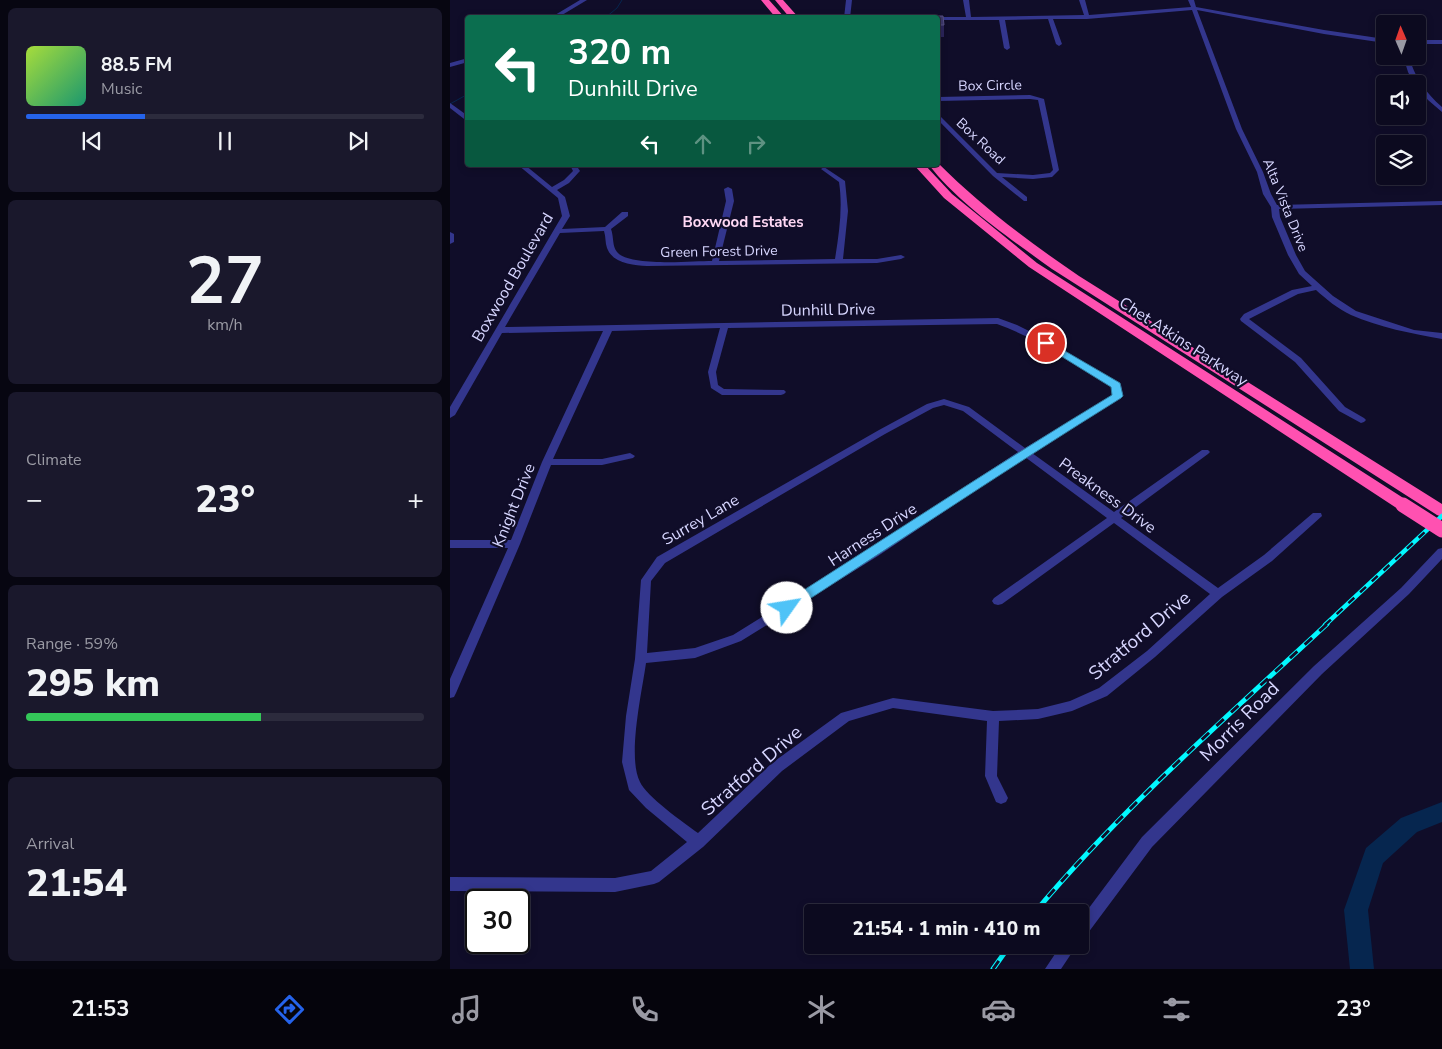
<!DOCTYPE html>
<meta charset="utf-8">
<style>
body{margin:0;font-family:"Nunito Sans",sans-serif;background:#1a182c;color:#f1f3f6;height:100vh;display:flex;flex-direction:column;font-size:19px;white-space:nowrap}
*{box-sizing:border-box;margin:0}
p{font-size:16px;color:#9a9aa4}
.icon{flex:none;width:28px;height:28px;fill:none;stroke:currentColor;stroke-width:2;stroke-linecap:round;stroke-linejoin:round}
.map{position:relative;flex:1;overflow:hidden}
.panel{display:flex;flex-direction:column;gap:8px;padding:8px;background:#070611;width:450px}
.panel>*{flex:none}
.hud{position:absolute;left:15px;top:15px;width:475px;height:152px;border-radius:5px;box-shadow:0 2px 8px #0003,0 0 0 1px #2c2b3d;background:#0b6e4f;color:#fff;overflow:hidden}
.needle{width:32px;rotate:358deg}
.controls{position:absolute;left:926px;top:15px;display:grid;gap:10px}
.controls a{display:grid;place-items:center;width:50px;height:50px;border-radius:5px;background:#0c0a1f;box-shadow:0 2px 8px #0003,0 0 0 1px #2c2b3d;font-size:25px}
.speed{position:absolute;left:15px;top:889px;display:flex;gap:10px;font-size:25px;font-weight:700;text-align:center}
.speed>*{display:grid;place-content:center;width:65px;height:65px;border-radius:50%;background:#0c0a1f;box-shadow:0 2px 8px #0003,0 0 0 1px #2c2b3d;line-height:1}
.speed .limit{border:2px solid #111;border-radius:8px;background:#fff;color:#111}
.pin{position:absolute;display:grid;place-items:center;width:42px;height:42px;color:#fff;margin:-21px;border:2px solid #fff;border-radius:50%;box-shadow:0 1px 5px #0007}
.me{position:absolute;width:55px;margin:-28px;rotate:58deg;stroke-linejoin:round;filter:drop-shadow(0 0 4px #0008)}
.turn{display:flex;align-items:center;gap:18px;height:105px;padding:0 20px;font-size:22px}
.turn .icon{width:65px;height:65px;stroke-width:2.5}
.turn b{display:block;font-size:35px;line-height:42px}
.lanes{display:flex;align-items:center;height:48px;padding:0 20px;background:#0003;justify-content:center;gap:25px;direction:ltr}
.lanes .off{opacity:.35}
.big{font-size:38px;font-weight:800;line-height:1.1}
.panel .widget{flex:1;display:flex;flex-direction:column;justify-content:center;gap:8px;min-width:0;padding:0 18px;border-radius:8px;background:#1a182c}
.panel .dial{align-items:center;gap:0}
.dial b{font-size:65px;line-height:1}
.song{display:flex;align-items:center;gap:15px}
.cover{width:60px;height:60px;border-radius:8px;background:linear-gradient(135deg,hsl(80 70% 55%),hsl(160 70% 35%))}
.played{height:5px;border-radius:2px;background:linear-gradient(90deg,#2563eb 30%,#2c2b3d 30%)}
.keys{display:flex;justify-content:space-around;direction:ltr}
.heat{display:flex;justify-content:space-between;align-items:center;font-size:28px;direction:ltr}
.charge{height:8px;border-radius:4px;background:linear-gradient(90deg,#34c759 59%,#2c2b3d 0)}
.trip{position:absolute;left:354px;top:904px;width:285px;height:50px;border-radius:5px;background:#0c0a1f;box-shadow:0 2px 8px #0003,0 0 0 1px #2c2b3d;font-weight:800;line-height:50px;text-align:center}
.menu{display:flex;height:80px;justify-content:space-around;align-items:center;background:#05040c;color:#9a9aa4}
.menu .icon{width:35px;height:35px}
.menu .current{color:#2563eb}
.menu b{font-size:22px;color:#f1f3f6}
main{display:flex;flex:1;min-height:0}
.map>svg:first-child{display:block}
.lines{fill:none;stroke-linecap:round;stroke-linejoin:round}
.stream{stroke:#06264f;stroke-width:1}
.river{fill:#06264f;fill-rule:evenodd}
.minor{fill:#33368d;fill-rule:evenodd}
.highway{fill:#ff51b1;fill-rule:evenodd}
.rail-far1-casing{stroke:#02f8ff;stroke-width:4.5}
.rail-casing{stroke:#02f8ff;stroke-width:5}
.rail-far1{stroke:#100d29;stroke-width:2.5;stroke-dasharray:8;stroke-linecap:butt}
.rail{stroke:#100d29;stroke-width:3;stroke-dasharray:10;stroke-linecap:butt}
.highway-bridge{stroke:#ff51b1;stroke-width:15}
.wall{fill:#2b2459}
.building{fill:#3d376a;stroke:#565082}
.route{fill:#4fc3f7;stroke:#337fa1}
.labels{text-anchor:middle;stroke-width:4.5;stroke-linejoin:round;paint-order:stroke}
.far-street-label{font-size:14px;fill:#d7d6ff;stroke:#100d29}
.far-neighbourhood-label{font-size:15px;font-weight:bold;fill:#ffd8f4;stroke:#100d29}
.street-label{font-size:16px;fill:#d7d6ff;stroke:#100d29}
.near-street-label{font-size:19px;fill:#d7d6ff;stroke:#100d29}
</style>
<main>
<section class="panel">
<div class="widget">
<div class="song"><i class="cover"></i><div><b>88.5 FM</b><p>Music</p></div></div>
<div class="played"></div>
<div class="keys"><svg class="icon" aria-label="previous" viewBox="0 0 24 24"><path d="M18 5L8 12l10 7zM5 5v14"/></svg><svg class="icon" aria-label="pause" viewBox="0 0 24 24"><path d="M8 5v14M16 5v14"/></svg><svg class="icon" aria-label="next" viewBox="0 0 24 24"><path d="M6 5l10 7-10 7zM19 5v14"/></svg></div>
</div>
<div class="widget dial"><b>27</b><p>km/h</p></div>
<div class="widget"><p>Climate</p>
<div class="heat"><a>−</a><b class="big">23°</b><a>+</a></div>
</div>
<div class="widget"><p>Range · 59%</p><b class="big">295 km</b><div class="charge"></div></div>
<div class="widget"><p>Arrival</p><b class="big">21:54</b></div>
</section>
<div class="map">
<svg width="992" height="969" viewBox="0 0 992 969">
<rect width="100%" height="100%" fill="#100d29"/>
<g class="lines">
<path class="stream" d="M155 18 167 8 172 0
M0 104 18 94"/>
<path class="river" d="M992 802V822L967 832 933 863 918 910 924 969H900L894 910 916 848 951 818Z"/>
<path class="minor" d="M130 0H137L107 18H100Z
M396 0H402L400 18H394Z
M513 0H519L521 17 634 15 629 0H635L639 15 741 7 738 0H744L746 7 874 30 935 39V43L874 34 747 10 792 129 813 172 821 194 827 205 992 201V205L829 209 830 217 846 255 855 271 883 296 906 311 964 330 992 333V339C963 334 928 327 901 315 888 309 876 299 866 290L848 294 799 319 851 358 895 407 914 418 916 420 914 422 911 423 889 411 845 362 791 321 790 319 794 314 842 290 862 286 849 274 838 255 822 217 821 207 813 194 807 172 786 129 742 10 637 19H603L612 44 609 46 606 44 598 19 555 20 560 48 557 50 554 48 549 20H488V17H516Z
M968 40H992V44H968Z
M953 56H959C964 77 976 93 992 107V112L978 100 968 88V84H964L958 72Z
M18 58V62L0 67V63Z
M580 95 594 99 609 170 602 177 583 179 552 177 577 197V201H574L543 176 488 120V115L490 116 547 173 583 175 600 173 603 170 588 100 580 99 488 101V97Z
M0 103 18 116V122L0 108Z
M68 165H75L102 187 114 180 123 171 120 165H126L130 171 129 172 119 183 107 190 115 197 120 216 112 229 155 227 172 212H178V216L161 229C164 237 162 246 167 252 179 267 242 261 262 261L276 201 274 189 278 187 282 189 284 201 269 261 385 259C389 233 393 208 389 182L371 169 374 167 395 181 398 211 393 259H427L451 255 455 257 451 259 427 263 197 266C183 265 163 264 157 248 155 243 156 237 154 231L110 233 55 327 548 318 567 325 597 340 671 385 673 396 671 398 582 453 664 512 752 450H758L760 452 758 454 671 518 768 588 814 555 863 513H871L872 516 822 561 772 597 705 657 657 696 622 711 588 719 549 721 547 776 558 798 556 802 551 804 546 802 535 776 537 721 443 708 399 721 332 771 253 847 209 882 204 884 165 892 0 891V877L165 878 201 871 237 842 196 808 179 790 172 762 176 716 185 659 191 580 207 557 429 430 477 404 494 399 519 407 575 448 663 395 662 386C624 363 588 339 547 324L278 328 266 372 268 385 274 389 334 390 336 392 334 394 331 395H272L261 388 258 372 270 328 162 331 103 459H152L180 453 185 456 183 458 152 465H101L70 544 6 693 4 697 0 698V679L58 548H0V540H61L92 462 153 331 52 333 5 415 0 418V407L112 216 108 198ZM494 405 513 411 568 452 420 550 283 635 245 648 197 653 201 581 215 563 435 434 483 408ZM575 457 657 518 544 598 542 601 544 604 548 605 552 604 664 523 760 594 697 651 649 688 620 701 588 709 543 711 443 698 391 713 322 763 248 833C234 823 196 796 190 782 177 757 192 692 196 663L245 658 291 641 428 556Z
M0 232 4 234V242L0 244Z
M992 548V559L959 594 872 674 702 847 635 937 630 939V920L692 837 864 666 951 588 988 549Z
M611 945H627L611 969H595Z"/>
<path class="highway" d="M311 0H319L335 18H326Z
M325 0H333L349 18H340Z
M488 163C531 206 579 242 629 276L992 504V517L987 515 602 269C562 240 509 204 479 165H488Z
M464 165H475L502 194 587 263 958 501 961 505 958 509 953 511 948 509 579 267 494 198Z"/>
<defs>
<path id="rail-far1" d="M875 625 992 516"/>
<path id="rail" d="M585 912C673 807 777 717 877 624
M543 969 560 945"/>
</defs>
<use href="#rail-far1" class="rail-far1-casing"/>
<use href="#rail" class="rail-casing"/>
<use href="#rail-far1" class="rail-far1"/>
<use href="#rail" class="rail"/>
<path class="highway-bridge" d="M953 505 992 530"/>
</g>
<path class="wall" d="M488 18 494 25V37H488Z"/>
<path class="building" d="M461 16H493L494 25H488V18H446Z"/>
<path class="route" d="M596 340 670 383 673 396 671 398C560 467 451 540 341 611H332L330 608 332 604C442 534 551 462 662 395L661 387 593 345V341Z"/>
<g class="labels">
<g class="far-street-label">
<text transform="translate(540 85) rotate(-1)" y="5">Box Circle</text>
<text transform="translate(531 141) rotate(43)" y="5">Box Road</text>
<text transform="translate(836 205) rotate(68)" y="5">Alta Vista Drive</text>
<text transform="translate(269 251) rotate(-1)" y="5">Green Forest Drive</text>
</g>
<g class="far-neighbourhood-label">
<text x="293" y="227">Boxwood Estates</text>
</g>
<g class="street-label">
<text transform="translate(62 277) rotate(-60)" y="6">Boxwood Boulevard</text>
<text transform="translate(378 309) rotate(-1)" y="6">Dunhill Drive</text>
<text transform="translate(734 341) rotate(33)" y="6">Chet Atkins Parkway</text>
<text transform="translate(658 495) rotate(36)" y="6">Preakness Drive</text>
<text transform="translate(63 505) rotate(-68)" y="6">Knight Drive</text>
<text transform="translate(250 519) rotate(-30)" y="6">Surrey Lane</text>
<text transform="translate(422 534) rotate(-33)" y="6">Harness Drive</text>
</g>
<g class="near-street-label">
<text transform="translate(689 635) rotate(-40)" y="7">Stratford Drive</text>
<text transform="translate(789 721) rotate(-45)" y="7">Morris Road</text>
<text transform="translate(301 770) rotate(-41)" y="7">Stratford Drive</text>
</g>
</g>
</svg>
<div class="controls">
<a><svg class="needle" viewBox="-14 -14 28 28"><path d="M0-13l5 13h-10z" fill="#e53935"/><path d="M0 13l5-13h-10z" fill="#9a9aa4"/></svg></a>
<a><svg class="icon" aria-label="sound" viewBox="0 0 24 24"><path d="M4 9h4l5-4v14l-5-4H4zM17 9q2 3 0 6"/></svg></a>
<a><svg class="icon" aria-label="layers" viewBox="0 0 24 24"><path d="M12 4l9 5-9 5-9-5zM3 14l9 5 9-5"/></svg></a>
</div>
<div class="speed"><div class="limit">30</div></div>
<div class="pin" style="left:596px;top:343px;background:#d93025"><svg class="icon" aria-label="arrive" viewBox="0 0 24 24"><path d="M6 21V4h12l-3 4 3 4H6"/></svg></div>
<svg class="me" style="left:337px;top:608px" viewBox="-20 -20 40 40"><circle r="19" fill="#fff"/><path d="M0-13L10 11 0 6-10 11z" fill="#4fc3f7"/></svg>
<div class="trip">21:54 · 1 min · 410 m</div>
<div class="hud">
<div class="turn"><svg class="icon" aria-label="left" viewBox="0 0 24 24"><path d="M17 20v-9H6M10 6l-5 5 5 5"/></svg><div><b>320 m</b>Dunhill Drive</div></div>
<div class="lanes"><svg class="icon" aria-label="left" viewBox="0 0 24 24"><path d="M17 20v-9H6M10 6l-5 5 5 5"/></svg><svg class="icon off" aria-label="ahead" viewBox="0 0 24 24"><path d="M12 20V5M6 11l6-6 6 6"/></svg><svg class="icon off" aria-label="right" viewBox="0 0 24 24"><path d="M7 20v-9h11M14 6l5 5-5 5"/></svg></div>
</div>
</div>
</main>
<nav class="menu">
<b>21:53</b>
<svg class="icon current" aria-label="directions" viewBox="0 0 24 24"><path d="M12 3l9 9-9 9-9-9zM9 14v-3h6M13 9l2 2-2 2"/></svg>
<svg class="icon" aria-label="music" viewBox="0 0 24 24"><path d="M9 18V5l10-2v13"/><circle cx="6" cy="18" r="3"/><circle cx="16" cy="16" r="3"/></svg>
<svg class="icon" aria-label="phone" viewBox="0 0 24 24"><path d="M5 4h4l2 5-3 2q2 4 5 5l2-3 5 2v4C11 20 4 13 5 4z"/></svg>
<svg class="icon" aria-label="climate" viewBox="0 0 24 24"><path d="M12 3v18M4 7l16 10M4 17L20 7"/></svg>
<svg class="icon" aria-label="car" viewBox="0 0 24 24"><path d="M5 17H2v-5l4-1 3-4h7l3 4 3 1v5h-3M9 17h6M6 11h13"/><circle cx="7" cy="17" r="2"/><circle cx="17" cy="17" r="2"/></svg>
<svg class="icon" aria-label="filters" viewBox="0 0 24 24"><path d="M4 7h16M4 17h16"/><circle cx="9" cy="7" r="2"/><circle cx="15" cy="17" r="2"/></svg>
<b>23°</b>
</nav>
